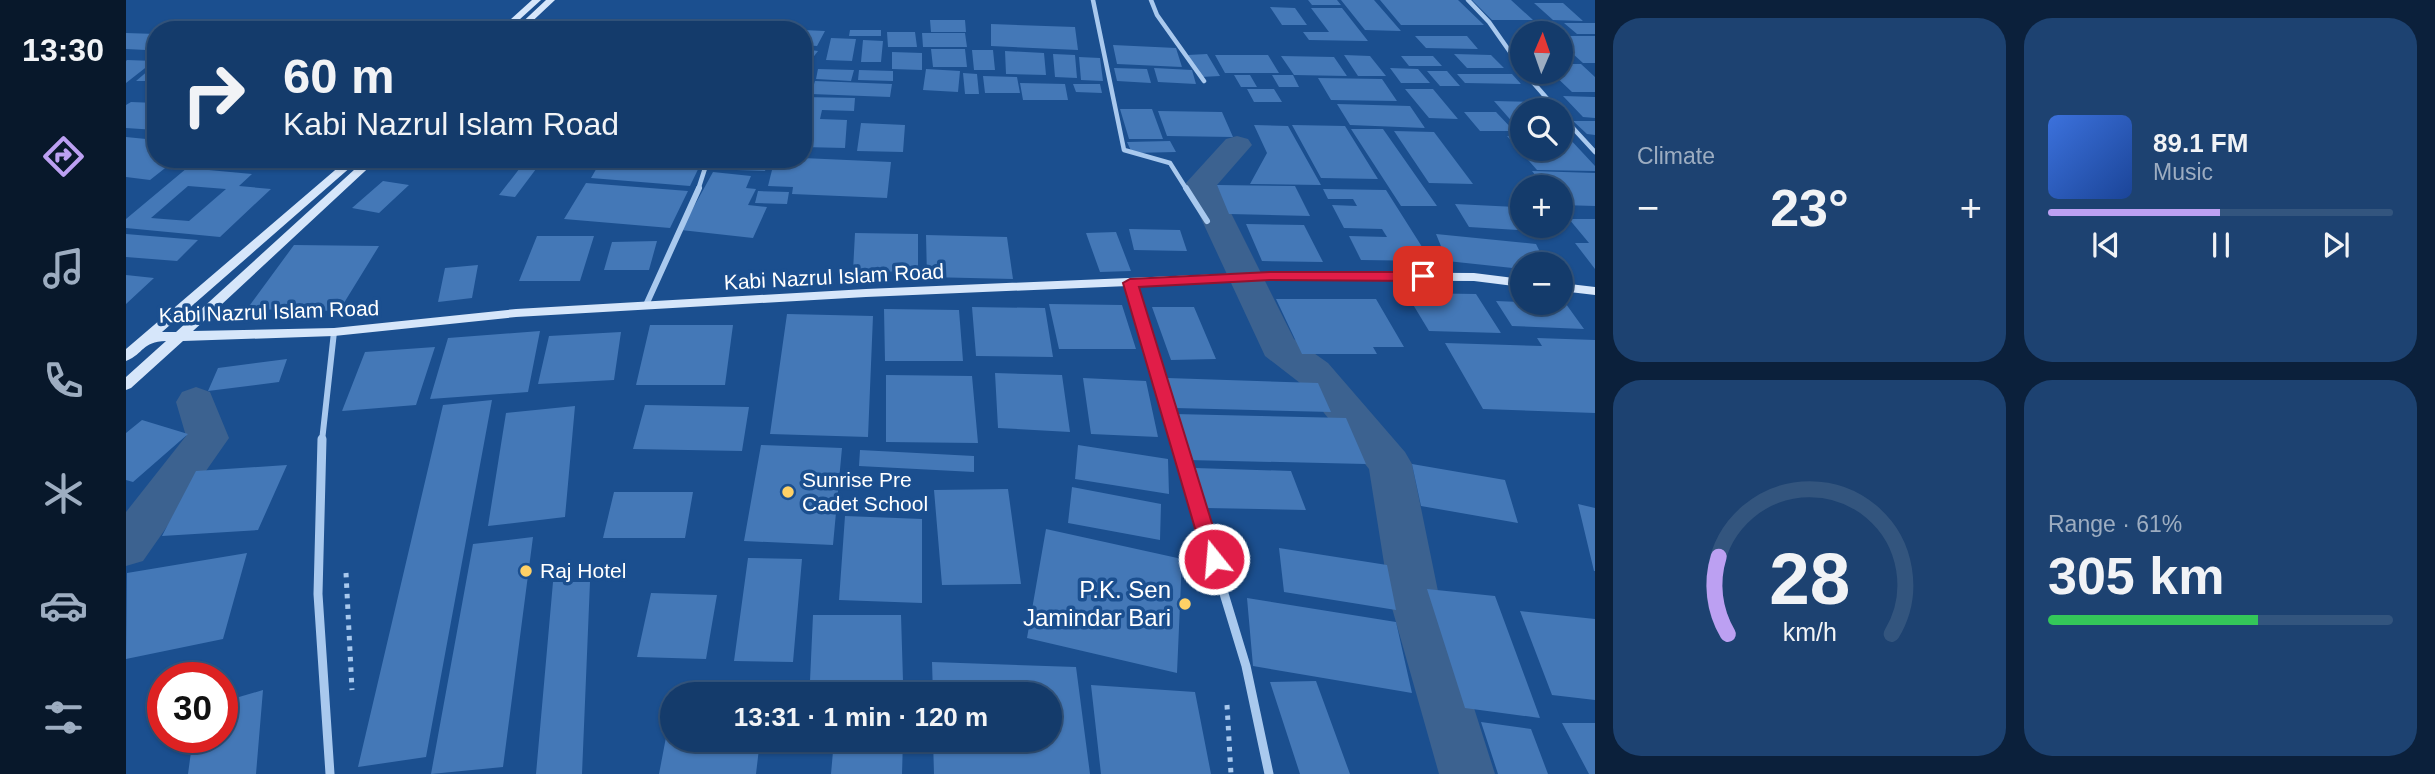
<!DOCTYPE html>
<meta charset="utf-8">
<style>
body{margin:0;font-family:Helvetica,sans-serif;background:#1d4271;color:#f1f3f6;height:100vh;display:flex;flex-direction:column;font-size:26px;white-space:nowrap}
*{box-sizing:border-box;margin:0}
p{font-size:23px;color:#9dadc1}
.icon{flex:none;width:38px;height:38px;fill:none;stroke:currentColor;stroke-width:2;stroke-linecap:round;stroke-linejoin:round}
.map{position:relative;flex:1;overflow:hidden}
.side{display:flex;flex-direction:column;gap:18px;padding:18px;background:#0b203b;width:840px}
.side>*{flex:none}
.hud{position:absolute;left:21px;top:21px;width:665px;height:147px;border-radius:28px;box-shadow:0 2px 5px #0004,0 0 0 2px #33557e;background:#143b6b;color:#f1f3f6;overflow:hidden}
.needle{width:46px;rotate:2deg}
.buttons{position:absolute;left:1384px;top:21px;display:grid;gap:14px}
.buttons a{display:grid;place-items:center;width:63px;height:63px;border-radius:50%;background:#143b6b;box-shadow:0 2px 5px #0004,0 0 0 2px #33557e;font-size:35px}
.speed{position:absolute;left:21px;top:662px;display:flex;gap:14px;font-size:35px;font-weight:700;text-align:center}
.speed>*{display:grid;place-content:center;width:91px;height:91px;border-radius:50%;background:#143b6b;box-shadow:0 2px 5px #0004,0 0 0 2px #33557e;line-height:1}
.speed .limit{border:10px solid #d22;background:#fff;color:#111}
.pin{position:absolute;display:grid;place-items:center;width:60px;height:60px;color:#fff;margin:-30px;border-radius:14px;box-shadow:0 4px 10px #0006}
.me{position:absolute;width:77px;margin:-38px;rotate:343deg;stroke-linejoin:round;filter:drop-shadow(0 0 5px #0008)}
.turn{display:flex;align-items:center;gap:24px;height:147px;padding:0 21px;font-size:32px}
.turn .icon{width:91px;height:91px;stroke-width:2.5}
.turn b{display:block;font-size:49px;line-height:60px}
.big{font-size:52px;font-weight:700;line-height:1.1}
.side .tile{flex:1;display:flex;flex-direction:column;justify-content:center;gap:10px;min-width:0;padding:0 24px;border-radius:28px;background:#1d4271}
.side .dial{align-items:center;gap:0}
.dial svg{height:182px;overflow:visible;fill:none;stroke:#33557e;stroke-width:7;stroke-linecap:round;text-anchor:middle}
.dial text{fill:#f1f3f6;stroke:none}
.song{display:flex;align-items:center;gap:21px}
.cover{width:84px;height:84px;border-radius:10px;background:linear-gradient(135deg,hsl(220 70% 55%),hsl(220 70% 35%))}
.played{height:7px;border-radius:4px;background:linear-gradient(90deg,#bca0f2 50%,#33557e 50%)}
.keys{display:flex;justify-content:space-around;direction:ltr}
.heat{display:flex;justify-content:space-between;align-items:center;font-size:38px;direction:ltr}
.charge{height:10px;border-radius:5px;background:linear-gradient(90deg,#34c759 61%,#33557e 0)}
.side .tiles{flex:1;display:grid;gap:18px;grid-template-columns:repeat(2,1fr)}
.trip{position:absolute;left:534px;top:682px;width:402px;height:70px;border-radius:35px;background:#143b6b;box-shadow:0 2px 5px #0004,0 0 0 2px #33557e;font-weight:700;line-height:70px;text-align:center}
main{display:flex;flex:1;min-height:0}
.menu{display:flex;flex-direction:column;width:126px;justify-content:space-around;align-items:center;background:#08182b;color:#9dadc1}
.menu .icon{width:49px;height:49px}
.menu .on{color:#bca0f2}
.menu b{font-size:32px;color:#f1f3f6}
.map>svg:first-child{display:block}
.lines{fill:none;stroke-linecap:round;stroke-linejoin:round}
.canal{fill:#3c6290;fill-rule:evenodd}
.building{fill:#4478b7;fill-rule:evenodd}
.path{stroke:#a9c9ee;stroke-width:5;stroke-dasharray:4.5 6;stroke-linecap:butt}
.street-far2{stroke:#a9c9ee;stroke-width:4.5}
.street-far1{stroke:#a9c9ee;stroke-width:6}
.street{stroke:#a9c9ee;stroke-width:9}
.secondary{fill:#d6e6fa;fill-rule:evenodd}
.route{fill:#e11d48;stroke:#92132f;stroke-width:2}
.poi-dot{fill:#ffd166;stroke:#1b4f8f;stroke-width:2.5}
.labels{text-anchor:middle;stroke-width:7;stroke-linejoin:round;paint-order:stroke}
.street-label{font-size:21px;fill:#fff;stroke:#1b4f8f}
.poi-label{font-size:21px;fill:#fff;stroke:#1b4f8f;text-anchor:start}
.near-poi-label{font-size:24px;fill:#fff;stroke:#1b4f8f;text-anchor:end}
</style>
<main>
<nav class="menu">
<b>13:30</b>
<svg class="icon on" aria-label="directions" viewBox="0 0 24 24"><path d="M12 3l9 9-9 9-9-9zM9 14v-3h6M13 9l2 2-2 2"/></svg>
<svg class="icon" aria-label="music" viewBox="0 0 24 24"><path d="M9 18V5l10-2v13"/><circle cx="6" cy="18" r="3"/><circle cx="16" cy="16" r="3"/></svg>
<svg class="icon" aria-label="phone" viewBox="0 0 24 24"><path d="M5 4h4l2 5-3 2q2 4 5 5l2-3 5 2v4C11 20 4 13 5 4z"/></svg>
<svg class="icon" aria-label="climate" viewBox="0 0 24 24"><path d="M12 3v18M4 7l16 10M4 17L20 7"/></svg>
<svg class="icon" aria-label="car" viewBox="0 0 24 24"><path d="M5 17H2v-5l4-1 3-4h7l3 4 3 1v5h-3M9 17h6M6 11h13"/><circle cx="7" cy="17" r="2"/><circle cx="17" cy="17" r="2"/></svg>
<svg class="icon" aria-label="filters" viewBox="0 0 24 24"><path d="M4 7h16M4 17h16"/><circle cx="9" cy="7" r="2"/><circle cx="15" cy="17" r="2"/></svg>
</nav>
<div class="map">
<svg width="1469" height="774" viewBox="0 0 1469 774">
<rect width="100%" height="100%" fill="#1b4f8f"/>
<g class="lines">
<path class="canal" d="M1111 136 1122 139 1126 145 1091 185 1168 339 1202 363 1279 452 1286 464 1314 601 1369 774H1313L1264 601 1243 469 1174 383 1139 356 1059 184 1100 139Z
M70 387 84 392 103 438 17 561 0 566V512L60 436 50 402 56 392Z"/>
</g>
<path class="building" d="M1182 0H1211L1215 5H1186Z
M1215 0H1248L1275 31 1239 30Z
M1254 0H1332L1358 25H1275Z
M1346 0H1385L1407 20H1366Z
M1408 3H1437L1457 21 1427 20Z
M1144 7 1169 8 1181 25H1156Z
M1185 8H1216L1242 41 1183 40 1177 32H1203Z
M804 20H839L840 32H805Z
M1438 23H1469V34H1451Z
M865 24 949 27 952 50 865 46Z
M677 30 699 31 691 46 677 45Z
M724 30H755V36H723Z
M761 32H789L791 47H762Z
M0 33 30 34V42L20 50 0 49Z
M796 33H839L841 47H797Z
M1289 36H1341L1352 49 1300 48Z
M1435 36H1469V63H1457L1435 43Z
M705 38 730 39 726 61 700 60Z
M737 40 757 41 755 62H735Z
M987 45 1050 48 1056 67 991 64Z
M677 49 692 51 685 60 677 59Z
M805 49H839L841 67H807Z
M846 50H867L869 70H848Z
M879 51 918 53 920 75 880 74Z
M766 52 796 53V70L766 69Z
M927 54 949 55 951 78 929 77Z
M1081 54 1094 76 1075 77 1062 55Z
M1328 54 1365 55 1378 68H1341Z
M1089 55H1142L1153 73H1099Z
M1218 55 1244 56 1260 76H1232Z
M1155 56 1208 57 1221 76 1168 75Z
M1275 56H1307L1316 66H1283Z
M953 57 974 58 977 81 955 80Z
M0 61 1 60 28 61 0 83Z
M30 64V81H10Z
M1435 64H1455L1469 77V92H1446L1425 72H1435Z
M988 68 1021 69 1025 83 991 81Z
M1028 68 1066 70 1070 84 1032 82Z
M1264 68 1292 69 1304 83H1275Z
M692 69 728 70 725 81 690 79Z
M800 69 834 71 832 92 797 90Z
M733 70 767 71V81L732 80Z
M1301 71H1321L1334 86H1314Z
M837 73 851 74 853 94H839Z
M1331 74H1386L1395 84 1339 83Z
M1108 75H1124L1131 87H1115Z
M1146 75H1167L1173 87H1153Z
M857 76 891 77 894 93H859Z
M1192 78 1256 79 1271 101 1205 100Z
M689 81 766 84 764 97 685 94Z
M894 83 939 84 942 100H897Z
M947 84H974L976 93 950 92Z
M1121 89H1148L1156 102H1128Z
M1279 89H1307L1332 119 1303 118Z
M1437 96 1469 97V118L1457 117Z
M677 97 729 98 728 111 696 110 694 119 721 120 719 148 677 147Z
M1368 101 1408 102 1417 110H1396V133Z
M5 102 30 103V130L0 128V105Z
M1211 104 1284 106 1299 128 1224 125Z
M994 109H1026L1037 139H1003Z
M1032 111 1096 112 1107 137 1041 136Z
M1338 112H1370L1388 131H1354Z
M1447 121H1469V135L1461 134Z
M735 123 779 125 777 152 731 151Z
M1128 125 1162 126 1195 185 1124 184 1141 153Z
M1166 125 1219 126 1252 179 1195 178Z
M1225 129H1257L1311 206H1275Z
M1268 131 1308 132 1347 184 1303 183Z
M1381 136 1396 137V149H1435V137H1442L1469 166V171L1411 170Z
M0 137 30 140V159H67L57 167 43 165 24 180 0 177Z
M1044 141 1050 152 1006 153 1001 142Z
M677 158 765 162 761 198 666 194 667 187 642 186 647 166H659L661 159Z
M283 159H320L311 168 279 163Z
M476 159H577L564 186 465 178Z
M586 159H643L639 171 583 169Z
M397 164 413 165 389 197 373 195Z
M61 168 126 174 113 186 145 189 94 237 0 228V219ZM62 186 100 189 63 221 25 218Z
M1406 171 1469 173V206L1435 205V187H1419Z
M587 172 625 176 620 188 630 189 622 205 641 207 627 238 555 230Z
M257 181 283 185 253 213 226 208Z
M460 183 562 191 544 228 438 219Z
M1091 185 1169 186 1184 216 1103 214Z
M1197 189 1260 190 1305 261 1235 260 1223 236 1261 237 1256 229 1218 228 1206 205 1231 206 1227 199H1202Z
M632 191 663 192 661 204 629 203Z
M1329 204 1390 207 1396 217V226H1402L1406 231 1343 227Z
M1443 219H1469V269L1449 243H1463Z
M1120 224 1178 225 1197 262 1136 261Z
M1003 229 1054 230 1061 251 1008 250Z
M990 232 1005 271 974 272 960 233Z
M729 233 792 234V272L727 271Z
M0 234 72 240 51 261 0 257Z
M1310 234 1410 244 1420 264H1396V269L1321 261Z
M800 235 881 237 887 279 801 277Z
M411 236H468L454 281H393Z
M531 241 523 270H478L486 242Z
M168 245 253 246 213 311 121 309Z
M352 265 346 298 312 302 319 268Z
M0 275 28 278 0 304Z
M1280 293 1350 294 1375 333 1303 331Z
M1150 299H1250L1278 347H1247L1251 354H1176Z
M1370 301 1440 304 1458 329 1386 326Z
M923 304 996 305 1010 349H933Z
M846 307 919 308 927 357 850 356Z
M1026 307H1068L1090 359 1045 360Z
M758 309 833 310 837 361H759Z
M661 314 747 316 742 437 644 434Z
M524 325H607L599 385H510Z
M414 331 402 392 304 399 322 338Z
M495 332 488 380 412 384 423 336Z
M1411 338 1469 340V413L1357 409 1319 343 1416 346Z
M309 347 290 405 216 411 239 352Z
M161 359 153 382 82 391 92 368Z
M869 373 936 375 944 432 872 428Z
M760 375 846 376 852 443 760 442Z
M957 378 1020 381 1032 437 965 434Z
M1041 378 1192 383 1205 412 1049 408Z
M366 400 300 757 232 767 317 405Z
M519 405 623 407 616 451 507 449Z
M449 406 439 517 362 526 380 413Z
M1048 414 1220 418 1240 464 1061 460Z
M16 420 62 434 7 482 0 480V433Z
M635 445 716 448 707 545 618 541Z
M952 445 1042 459 1043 494 949 479Z
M734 450 848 456V472L733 466Z
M1286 464 1379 480 1392 523 1295 506Z
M161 465 132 530 36 536 70 471Z
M1069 468 1165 471 1180 510 1080 508Z
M946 487 1035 504 1034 540 942 523Z
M882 489 895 584 816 585 808 490Z
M488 492H567L559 538H477Z
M1452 504 1469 508V571H1468Z
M719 516 796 519V603L713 600Z
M920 529 1056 559 1051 673 901 638Z
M407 537 377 767 305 774 347 544Z
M1153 548 1261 565 1270 610 1158 592Z
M121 553 97 639 0 659 1 573Z
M622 558 676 559 667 662 608 661Z
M427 582H464L456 774H410Z
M1301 589 1369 596 1414 718 1339 708Z
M525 593 591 595 580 659 511 657Z
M1121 598 1270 622 1286 693 1127 666Z
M1394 611 1469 619V700L1426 695Z
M687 615H775L777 681H684Z
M806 662 950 667 964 774H808L807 740H924V695H807Z
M1190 681 1224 774H1174L1144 682Z
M965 685 1069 692 1085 774H975Z
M137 690 130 774H62L67 737H96V702Z
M545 711 546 740H634L630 774H533Z
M1355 722 1405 729 1422 774H1372Z
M1436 723H1469V774H1463Z
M708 740H777L776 774H705Z"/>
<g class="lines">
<path class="path" d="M220 573 226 690
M1101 705 1105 774"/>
<path class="street-far2" d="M967 0 998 150 1044 163 1061 190
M1025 0 1031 15 1078 81
M1342 0 1363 22 1396 69
M1398 72 1431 110
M1435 115 1469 152
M572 190 582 159"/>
<path class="street-far1" d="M1060 188 1081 221
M1004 283 1052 441
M520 305 573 188
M196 441 208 332"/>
<path class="street" d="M196 439 192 594 204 774
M1051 439 1120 666 1143 774"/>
<path class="secondary" d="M406 0H415L382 30H373Z
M420 0H429L397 30H388Z
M222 159H234L36 332H50L240 159H252L67 331 208 328 390 309 740 289 1144 272 1348 273 1396 279V287L1348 281 1144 280 740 297 390 317 208 336 57 341 5 388 0 390V377L40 341C15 342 19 353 0 361V349Z
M1435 283 1469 287V295L1435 291Z"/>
</g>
<path class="route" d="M1144 272H1297L1304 276 1297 281 1144 280 1013 287 1097 559 1094 564 1088 567 1081 564 1078 559 997 283 1004 279Z"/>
<g class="poi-dot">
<circle cx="662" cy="492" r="7"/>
<circle cx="400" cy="571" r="7"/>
<circle cx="1059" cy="604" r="7"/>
</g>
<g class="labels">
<g class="street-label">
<text transform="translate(708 277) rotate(-3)" y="7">Kabi Nazrul Islam Road</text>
<text transform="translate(143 312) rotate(-2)" y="7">Kabi Nazrul Islam Road</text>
</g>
<g class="poi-label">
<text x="676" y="487">Sunrise Pre<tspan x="676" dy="24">Cadet School</tspan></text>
<text x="414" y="578">Raj Hotel</text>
</g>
<g class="near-poi-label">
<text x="1045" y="598">P.K. Sen<tspan x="1045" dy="28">Jamindar Bari</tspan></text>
</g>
</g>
</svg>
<div class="buttons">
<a><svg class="needle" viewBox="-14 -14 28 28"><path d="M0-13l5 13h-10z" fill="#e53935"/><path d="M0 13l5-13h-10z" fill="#9dadc1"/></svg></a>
<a><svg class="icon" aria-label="search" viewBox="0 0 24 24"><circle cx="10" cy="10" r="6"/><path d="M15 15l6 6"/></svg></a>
<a>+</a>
<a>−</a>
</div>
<div class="speed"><div class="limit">30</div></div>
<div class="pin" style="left:1297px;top:276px;background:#d93025"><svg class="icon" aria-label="arrive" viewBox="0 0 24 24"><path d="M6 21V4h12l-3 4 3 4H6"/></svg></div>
<svg class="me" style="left:1088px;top:559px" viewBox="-20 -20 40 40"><circle r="17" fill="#e11d48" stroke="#fff" stroke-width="3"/><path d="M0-11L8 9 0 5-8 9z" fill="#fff"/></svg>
<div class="trip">13:31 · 1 min · 120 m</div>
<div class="hud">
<div class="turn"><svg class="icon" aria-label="right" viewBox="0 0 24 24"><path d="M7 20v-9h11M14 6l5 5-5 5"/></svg><div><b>60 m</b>Kabi Nazrul Islam Road</div></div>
</div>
</div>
<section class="side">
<div class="tiles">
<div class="tile"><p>Climate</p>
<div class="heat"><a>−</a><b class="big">23°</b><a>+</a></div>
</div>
<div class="tile">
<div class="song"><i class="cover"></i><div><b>89.1 FM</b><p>Music</p></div></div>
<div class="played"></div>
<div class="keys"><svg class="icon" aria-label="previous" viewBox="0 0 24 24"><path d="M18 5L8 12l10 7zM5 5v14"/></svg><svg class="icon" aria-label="pause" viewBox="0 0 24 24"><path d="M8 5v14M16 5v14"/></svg><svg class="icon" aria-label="next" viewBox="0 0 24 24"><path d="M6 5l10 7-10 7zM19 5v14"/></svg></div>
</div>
<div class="tile dial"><svg viewBox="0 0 100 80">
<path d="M14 69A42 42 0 1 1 86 69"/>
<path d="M14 69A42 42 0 0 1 10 35" stroke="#bca0f2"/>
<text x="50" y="56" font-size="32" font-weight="700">28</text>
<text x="50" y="72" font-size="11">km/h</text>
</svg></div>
<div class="tile"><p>Range · 61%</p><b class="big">305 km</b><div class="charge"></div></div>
</div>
</section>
</main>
